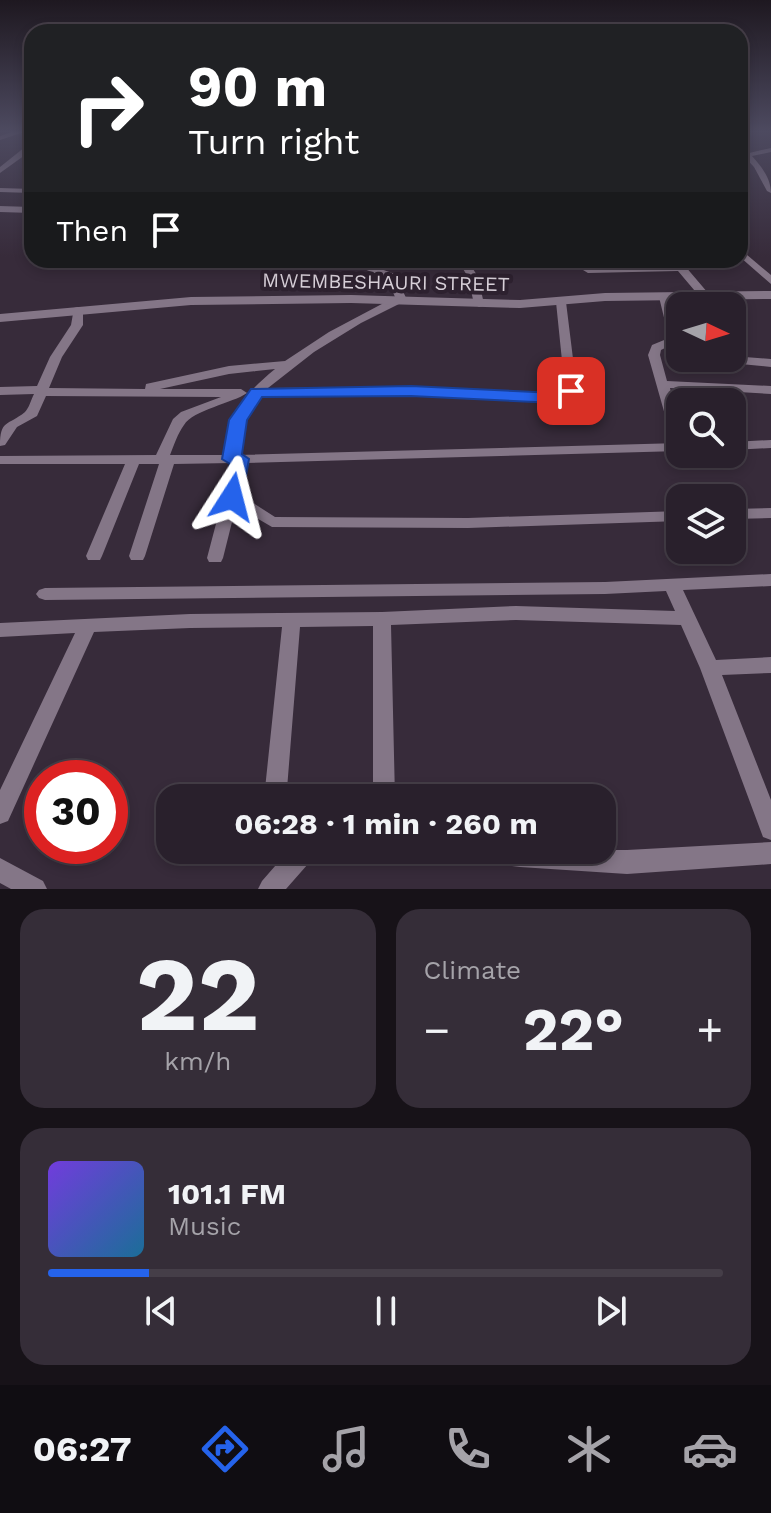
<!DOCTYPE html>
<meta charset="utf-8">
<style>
body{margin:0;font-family:"Work Sans",sans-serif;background:#352d38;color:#f1f3f6;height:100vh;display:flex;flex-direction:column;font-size:30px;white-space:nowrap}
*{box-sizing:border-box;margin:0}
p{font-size:26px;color:#a5a3a9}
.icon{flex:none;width:44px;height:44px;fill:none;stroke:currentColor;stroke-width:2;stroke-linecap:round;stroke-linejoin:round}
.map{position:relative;height:889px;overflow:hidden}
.details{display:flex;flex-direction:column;gap:20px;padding:20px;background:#171218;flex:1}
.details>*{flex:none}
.hud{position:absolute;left:24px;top:24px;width:724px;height:244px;border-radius:24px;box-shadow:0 4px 12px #0003,0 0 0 2px #453e48;background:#202124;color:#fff;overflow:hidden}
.needle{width:52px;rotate:94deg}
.tools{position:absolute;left:666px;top:292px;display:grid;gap:16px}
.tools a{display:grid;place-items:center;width:80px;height:80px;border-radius:16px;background:#29202c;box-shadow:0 4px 12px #0003,0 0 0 2px #453e48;font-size:40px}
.speed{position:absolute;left:24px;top:760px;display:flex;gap:16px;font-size:40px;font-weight:700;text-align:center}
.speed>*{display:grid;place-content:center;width:104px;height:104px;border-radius:50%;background:#29202c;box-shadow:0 4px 12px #0003,0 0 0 2px #453e48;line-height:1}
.speed .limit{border:12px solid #d22;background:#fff;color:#111}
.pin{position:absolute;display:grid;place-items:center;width:68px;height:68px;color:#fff;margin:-34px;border-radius:16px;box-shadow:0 4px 12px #0006}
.me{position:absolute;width:88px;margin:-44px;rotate:9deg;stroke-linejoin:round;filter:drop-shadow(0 0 6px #0008)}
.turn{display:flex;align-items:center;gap:28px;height:168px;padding:0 32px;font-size:36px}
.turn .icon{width:104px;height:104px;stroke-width:2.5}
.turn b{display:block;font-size:56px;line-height:68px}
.then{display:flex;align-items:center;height:76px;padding:0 32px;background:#0003;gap:16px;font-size:30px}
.big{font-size:60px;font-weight:700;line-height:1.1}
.details .widget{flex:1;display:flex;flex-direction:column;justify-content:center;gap:12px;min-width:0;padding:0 28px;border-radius:24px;background:#352d38}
.details .dial{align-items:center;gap:0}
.dial b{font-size:104px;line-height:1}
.song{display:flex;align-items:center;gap:24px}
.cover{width:96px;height:96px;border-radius:12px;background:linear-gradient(135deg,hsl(260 70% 55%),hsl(200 70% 35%))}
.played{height:8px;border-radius:4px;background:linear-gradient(90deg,#2563eb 15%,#453e48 15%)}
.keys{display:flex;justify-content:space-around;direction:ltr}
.heat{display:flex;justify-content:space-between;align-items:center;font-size:44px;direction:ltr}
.details .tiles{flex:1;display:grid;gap:20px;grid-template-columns:1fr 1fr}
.widget:last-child{grid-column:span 2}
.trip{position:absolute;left:156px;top:784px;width:460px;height:80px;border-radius:24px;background:#29202c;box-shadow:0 4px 12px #0003,0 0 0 2px #453e48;font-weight:700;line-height:80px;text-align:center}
.tab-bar{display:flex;height:128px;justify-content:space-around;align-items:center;background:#100d12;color:#a5a3a9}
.tab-bar .icon{width:56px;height:56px}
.tab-bar .current{color:#2563eb}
.tab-bar b{font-size:36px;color:#f1f3f6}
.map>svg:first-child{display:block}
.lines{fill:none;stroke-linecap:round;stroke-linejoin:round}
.minor{fill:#847687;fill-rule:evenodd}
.tertiary{fill:#847687;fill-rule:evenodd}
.route{fill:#2563eb;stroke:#184099;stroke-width:2}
.labels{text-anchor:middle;stroke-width:8;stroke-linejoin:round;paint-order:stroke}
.far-street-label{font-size:20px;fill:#d8d0d9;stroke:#2d212f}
</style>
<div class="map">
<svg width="771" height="889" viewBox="0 0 771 889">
<rect width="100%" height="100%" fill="#372b3a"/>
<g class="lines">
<path class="minor" d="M12 132H24L0 140V136Z
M29 137H32V150L0 173V167L25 147 23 143Z
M740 146 749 153 771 148V152L752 156C762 167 771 179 771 193L767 191 754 167 740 152Z
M0 188 32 189V193L0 192Z
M0 206 32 207V213L0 212Z
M740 249 771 275V284L740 257Z
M341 260H355L395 274 407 300 361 323 314 352 268 388 411 387 562 394 565 390 556 302 561 299 566 302 577 391 570 401 565 402 411 395 261 396 245 421 240 455 680 443V451L246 463 239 494 275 517 468 518 680 511V521L468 528 272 527 236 506 223 558 221 562H209L207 558 232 463 174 464 145 556 143 560H131L129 556 159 464H139L102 556 100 560H88L86 556 125 464H0V456L156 455 173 419 181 412 221 397 46 396 37 416 17 427 5 445 0 446C0 419 8 426 25 412 29 408 31 400 34 394L0 395V387L37 386 50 357 71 325 74 308 78 307 83 310V325L62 357 49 388 145 389 146 384 229 366 285 361 329 332 395 297 387 278ZM275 369C241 397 232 412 226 455H170C174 445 178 433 184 425 193 410 233 403 247 393L241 389H160L229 374Z
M462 260H472L470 264 478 277 484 304 483 306 479 307 474 304 468 277 460 264Z
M681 265 685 266 708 293V297H700L678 271 588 273 583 270 588 267Z
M664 294 669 297 680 336 679 341 661 350 660 355 667 381 771 386V394L670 388 680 427 674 430 669 429 648 355 652 345 669 338 659 297Z
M732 356 771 359V367L720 362 714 358H732Z
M771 440V448L732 450V442Z
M771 508V518L732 519V509Z
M771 574V586L683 590 716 660 771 657V673L722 675 771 800V840L763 837 760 829 700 668 681 625 516 620 391 625 395 798H373V626L300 627 287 789 284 796 278 798 268 796 265 789 282 627 190 628 94 632 8 821 0 824V790L75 633 0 637V623L190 614 382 612 516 606 675 611 666 591 605 594 45 600 39 598 36 594 39 590 45 588 605 582Z
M771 842V864L627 874 520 867 473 861 465 858 461 850H627Z
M289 850H330L326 858 308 864 286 889H258L262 881Z
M0 858 43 881 47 889H11L0 883Z"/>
<path class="tertiary" d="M771 291V299L605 301 520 308 351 303 191 305 0 322V314L191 297 351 295 520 300 605 293Z"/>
</g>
<linearGradient id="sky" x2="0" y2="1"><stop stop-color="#1e1820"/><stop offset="0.51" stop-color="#4d4a60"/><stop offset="1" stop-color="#4d4a60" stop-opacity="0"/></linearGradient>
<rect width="771" height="257" fill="url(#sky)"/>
<path class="route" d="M411 386 556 393 571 386 579 391 571 401 556 403 411 396 262 397 247 420 242 454 249 459 242 497 232 503 223 497 230 464 222 459 229 420 251 389Z"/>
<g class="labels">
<g class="far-street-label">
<text transform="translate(386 282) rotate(1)" y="7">MWEMBESHAURI STREET</text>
</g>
</g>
</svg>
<div class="tools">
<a><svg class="needle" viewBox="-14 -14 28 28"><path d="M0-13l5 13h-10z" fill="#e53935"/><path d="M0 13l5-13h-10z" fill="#a5a3a9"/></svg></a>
<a><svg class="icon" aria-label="search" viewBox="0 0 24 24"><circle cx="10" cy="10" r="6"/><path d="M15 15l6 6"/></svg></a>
<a><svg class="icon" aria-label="layers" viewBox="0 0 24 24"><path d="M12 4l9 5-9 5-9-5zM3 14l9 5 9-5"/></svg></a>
</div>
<div class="speed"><div class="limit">30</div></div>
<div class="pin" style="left:571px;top:391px;background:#d93025"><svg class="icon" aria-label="arrive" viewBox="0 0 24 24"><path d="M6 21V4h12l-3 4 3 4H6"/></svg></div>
<svg class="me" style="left:232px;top:497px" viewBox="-20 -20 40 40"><path d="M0-17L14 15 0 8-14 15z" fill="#2563eb" stroke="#fff" stroke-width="4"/></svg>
<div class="trip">06:28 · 1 min · 260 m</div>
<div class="hud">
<div class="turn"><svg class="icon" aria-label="right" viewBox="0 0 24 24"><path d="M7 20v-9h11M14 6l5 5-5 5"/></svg><div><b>90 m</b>Turn right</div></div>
<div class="then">Then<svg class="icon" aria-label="arrive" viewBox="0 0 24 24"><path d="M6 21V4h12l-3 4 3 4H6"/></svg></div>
</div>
</div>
<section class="details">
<div class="tiles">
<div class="widget dial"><b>22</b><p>km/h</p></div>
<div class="widget"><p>Climate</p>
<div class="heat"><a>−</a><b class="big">22°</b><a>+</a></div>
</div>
<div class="widget">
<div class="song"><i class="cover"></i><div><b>101.1 FM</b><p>Music</p></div></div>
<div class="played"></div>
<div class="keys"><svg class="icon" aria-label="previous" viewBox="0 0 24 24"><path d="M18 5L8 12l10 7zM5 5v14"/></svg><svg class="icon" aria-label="pause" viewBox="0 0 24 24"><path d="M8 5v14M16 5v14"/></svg><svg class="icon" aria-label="next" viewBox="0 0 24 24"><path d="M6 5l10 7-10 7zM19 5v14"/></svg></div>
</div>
</div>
</section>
<nav class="tab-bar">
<b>06:27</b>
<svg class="icon current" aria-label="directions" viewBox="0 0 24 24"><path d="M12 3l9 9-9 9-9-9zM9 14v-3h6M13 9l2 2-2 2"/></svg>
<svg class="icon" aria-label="music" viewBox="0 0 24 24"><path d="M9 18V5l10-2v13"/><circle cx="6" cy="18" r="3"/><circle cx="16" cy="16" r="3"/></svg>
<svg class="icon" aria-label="phone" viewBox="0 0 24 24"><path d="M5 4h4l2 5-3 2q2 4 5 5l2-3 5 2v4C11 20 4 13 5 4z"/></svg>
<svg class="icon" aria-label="climate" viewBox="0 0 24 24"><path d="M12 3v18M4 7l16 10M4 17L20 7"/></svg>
<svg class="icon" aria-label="car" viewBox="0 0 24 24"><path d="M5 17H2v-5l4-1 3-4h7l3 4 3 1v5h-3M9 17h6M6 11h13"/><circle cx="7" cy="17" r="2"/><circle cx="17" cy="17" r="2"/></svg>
</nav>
